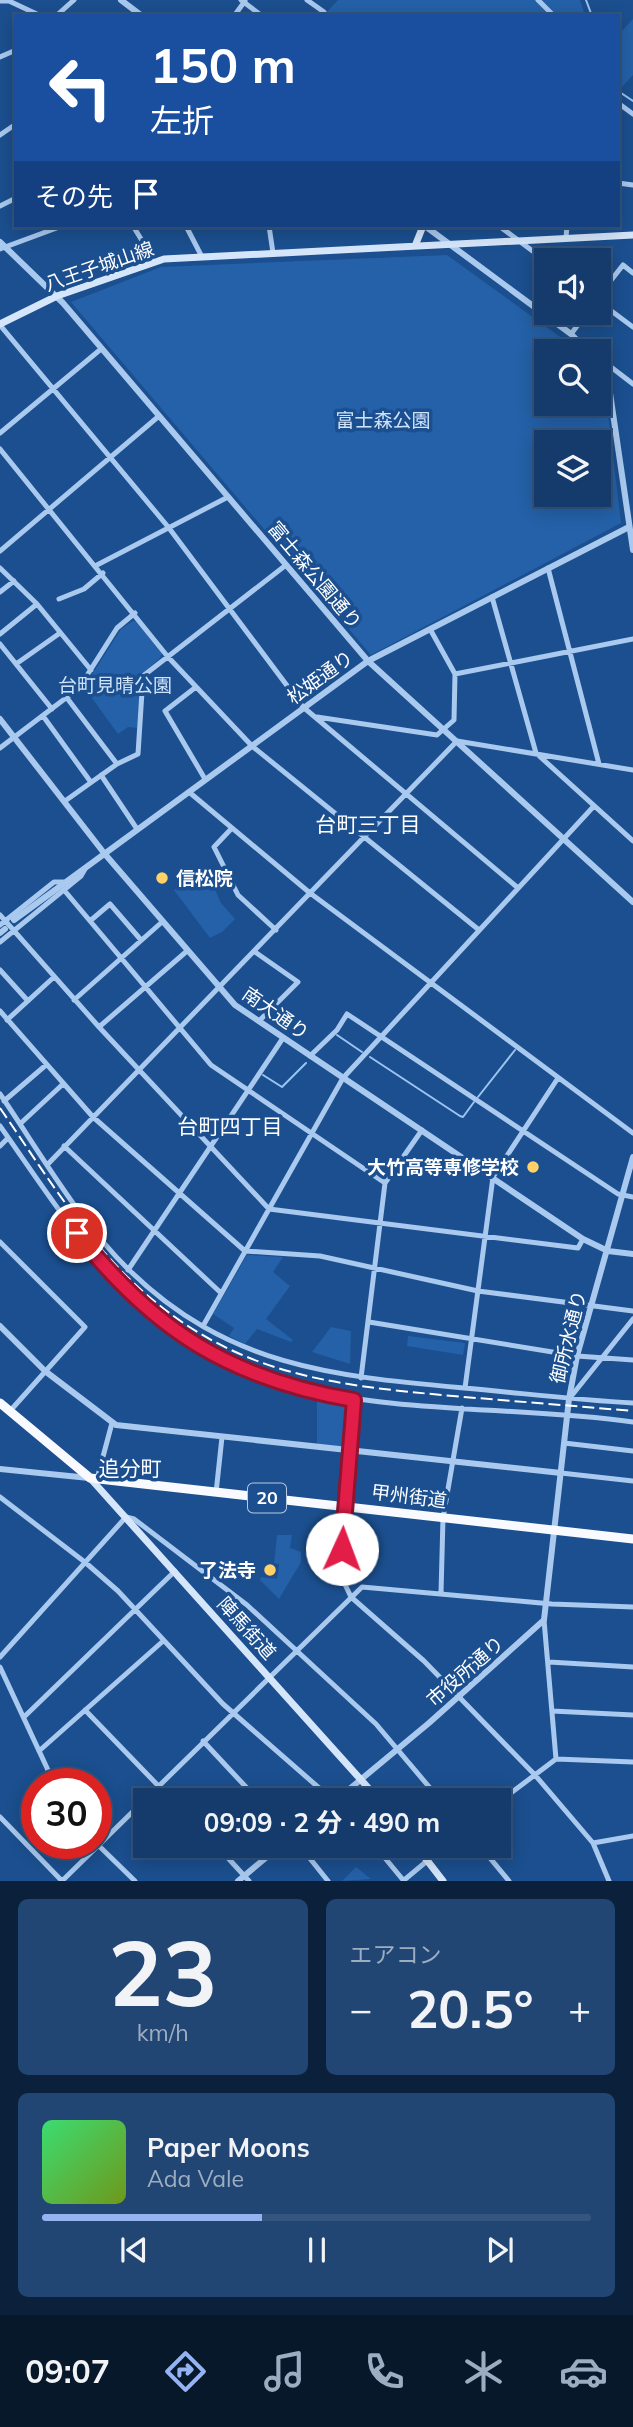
<!DOCTYPE html>
<html lang="ja">
<meta charset="utf-8">
<style>
body{margin:0;font-family:Mulish,"Noto Sans JP",sans-serif;background:#214673;color:#f1f3f6;height:100vh;display:flex;flex-direction:column;font-size:26px;white-space:nowrap}
*{box-sizing:border-box;margin:0}
p{font-size:23px;color:#9dadc1}
.icon{flex:none;width:38px;height:38px;fill:none;stroke:currentColor;stroke-width:2;stroke-linecap:round;stroke-linejoin:round}
.map{position:relative;height:1881px;overflow:hidden}
.panel{display:flex;flex-direction:column;gap:18px;padding:18px;background:#0b203b;flex:1}
.panel>*{flex:none}
.guide{position:absolute;left:14px;top:14px;width:606px;height:214px;border-radius:0px;box-shadow:0 4px 18px #0003,0 0 0 2px #33557e;background:#1a4fa0;color:#fff;overflow:hidden}
.tools{position:absolute;left:534px;top:248px;display:grid;gap:14px}
.tools a{display:grid;place-items:center;width:77px;height:77px;border-radius:0px;background:#143b6b;box-shadow:0 4px 18px #0003,0 0 0 2px #33557e;font-size:35px}
.speed{position:absolute;left:21px;top:1768px;display:flex;gap:14px;font-size:35px;font-weight:700;text-align:center}
.speed>*{display:grid;place-content:center;width:91px;height:91px;border-radius:50%;background:#143b6b;box-shadow:0 4px 18px #0003,0 0 0 2px #33557e;line-height:1}
.speed .limit{border:10px solid #d22;background:#fff;color:#111}
.pin{position:absolute;display:grid;place-items:center;width:60px;height:60px;color:#fff;margin:-30px;border:4px solid #fff;border-radius:50%;box-shadow:0 2px 7px #0007}
.me{position:absolute;width:77px;margin:-38px;rotate:2deg;stroke-linejoin:round;filter:drop-shadow(0 0 5px #0008)}
.turn{display:flex;align-items:center;gap:24px;height:147px;padding:0 21px;font-size:32px}
.turn .icon{width:91px;height:91px;stroke-width:2.5}
.turn b{display:block;font-size:49px;line-height:60px}
.then{display:flex;align-items:center;height:66px;padding:0 21px;background:#0003;gap:14px;font-size:26px}
.big{font-size:52px;font-weight:700;line-height:1.1}
.panel .tile{flex:1;display:flex;flex-direction:column;justify-content:center;gap:10px;min-width:0;padding:0 24px;border-radius:10px;background:#214673}
.panel .dial{align-items:center;gap:0}
.dial b{font-size:91px;line-height:1}
.song{display:flex;align-items:center;gap:21px}
.cover{width:84px;height:84px;border-radius:10px;background:linear-gradient(135deg,hsl(140 70% 55%),hsl(80 70% 35%))}
.played{height:7px;border-radius:4px;background:linear-gradient(90deg,#95b2f1 40%,#33557e 40%)}
.keys{display:flex;justify-content:space-around;direction:ltr}
.heat{display:flex;justify-content:space-between;align-items:center;font-size:38px;direction:ltr}
.panel .tiles{flex:1;display:grid;gap:18px;grid-template-columns:1fr 1fr}
.tile:last-child{grid-column:span 2}
.trip{position:absolute;left:133px;top:1788px;width:378px;height:70px;border-radius:0px;background:#143b6b;box-shadow:0 4px 18px #0003,0 0 0 2px #33557e;font-weight:700;line-height:70px;text-align:center}
.tab-bar{display:flex;height:112px;justify-content:space-around;align-items:center;background:#08182b;color:#9dadc1}
.tab-bar .icon{width:49px;height:49px}
.tab-bar .on{color:#95b2f1}
.tab-bar b{font-size:32px;color:#f1f3f6}
.map>svg:first-child{display:block}
.green{fill:#2461a8;fill-rule:evenodd}
.lines{fill:none;stroke-linecap:round;stroke-linejoin:round}
.stream{stroke:#9cc4f0;stroke-width:2}
.minor{stroke:#a9c9ee;stroke-width:5}
.tertiary{stroke:#a9c9ee;stroke-width:6}
.secondary{stroke:#d6e6fa;stroke-width:7}
.trunk{stroke:#f8faff;stroke-width:9}
.rail{stroke:#fff;stroke-width:2;stroke-dasharray:12 5;stroke-linecap:butt}
.route-casing{stroke:#92132f;stroke-width:18}
.route{stroke:#e11d48;stroke-width:12}
.poi-dot{fill:#ffd166;stroke:#1b4f8f;stroke-width:2.5}
.labels{text-anchor:middle;stroke-width:7;stroke-linejoin:round;paint-order:stroke}
.shield{fill:#1b4f8f;stroke:#bbcadd;stroke-width:2}
.shield-label{font-size:18px;font-weight:bold;fill:#fff}
.street-label{font-size:19px;fill:#fff;stroke:#1b4f8f}
.park-label{font-size:19px;fill:#cfe3fa;stroke:#1b4f8f}
.poi-label{font-size:19px;font-weight:bold;fill:#fff;stroke:#1b4f8f;text-anchor:end}
.neighbourhood-label{font-size:21px;fill:#fff;stroke:#1b4f8f}
</style>
<div class="map">
<svg width="633" height="1881" viewBox="0 0 633 1881">
<rect width="100%" height="100%" fill="#1b4f8f"/>
<path class="green" d="M338 0H580L585 16H323Z
M633 19V75L622 87 618 83V35Z
M447 255 581 352H546V404H598L599 377 606 398 621 523 371 655 71 302 161 267ZM546 443H598V495H546Z
M133 621 138 622 162 653 160 658 141 675 137 728 128 727 118 734 84 687 121 629Z
M205 867 221 903 235 919 222 932 210 938 174 890 178 887 176 882Z
M247 1255 283 1257 273 1272 290 1286 266 1319 293 1340 291 1342 257 1329 245 1344 229 1336 234 1328 213 1314Z
M331 1327 351 1331 350 1364 312 1352Z
M408 1336 465 1343 463 1355 407 1346Z
M317 1395 351 1403 349 1450 317 1446Z
M277 1535H292L290 1548 301 1552V1562L279 1599 260 1580 261 1577 277 1579 279 1564 274 1563Z
M356 1867 371 1879 342 1881Z"/>
<g class="lines">
<path class="stream" d="M586 0 592 16
M618 91 633 101
M337 1035 362 1052
M370 1057 460 1116 463 1117 474 1102
M263 1075 282 1087 306 1063
M478 1097 515 1050"/>
<path class="minor" d="M241 0 262 16
M307 0 324 12 320 16
M538 0 554 16
M0 1H9L41 16
M56 16 74 0
M234 16 245 1
M0 57 16 50
M618 103 633 114
M0 135 16 124
M618 183 633 185
M0 206 16 198
M133 226 154 260
M186 226 202 257
M269 226 273 253
M499 226 546 261
M566 237 567 226
M0 249 62 226
M598 297 623 265 633 273
M598 301 633 327
M0 325 169 528 303 707 518 888
M571 334 587 313
M600 368 607 364 633 384
M0 433 101 349
M0 449 168 657 252 746 479 930
M0 551 159 416
M97 565 228 497
M0 568 37 604 91 670
M548 568 599 764
M0 592 14 581
M492 597 536 753 633 841
M59 599 84 589 103 573
M0 634 37 604
M0 644 52 709
M16 664 60 633
M455 674 633 639
M196 687 165 711 205 779
M67 698 117 764
M43 716 90 781
M317 717 437 735 454 720 455 674 430 629
M0 748 79 688 117 628 135 613
M101 775 137 829
M189 792 310 893 633 1133
M65 801 117 764 138 754 143 676 286 565
M232 828 214 847 238 895 276 930
M64 890 211 1065 385 1183
M0 915 99 1027 269 1209 578 1248 583 1239
M90 921 110 904 141 940
M0 925 54 882H63
M0 942 81 876 85 869
M255 952 298 982 259 1021
M0 970 28 1001
M74 1000 162 922
M0 1011 93 1117 245 1251 320 1256 478 1291 633 1311
M7 1020 54 977
M99 1027 187 951
M310 1056 337 1030 347 1014 618 1194 633 1197
M0 1094C39 1151 79 1221 128 1269 228 1367 333 1376 464 1388 521 1393 576 1400 633 1403
M4 1101 46 1065
M21 1123 63 1084
M0 1126C36 1177 72 1233 115 1279 262 1434 443 1396 633 1422
M0 1146 8 1138
M64 1146 221 1293
M48 1164 457 741 633 770
M0 1242 85 1327 10 1411
M128 1270 283 1038
M369 1322 577 1356 633 1360
M203 1326 343 1078 594 806
M361 1378 385 1183 422 1130
M465 1388 493 1177 558 1078
M569 1399 633 1319
M354 1400 342 1516 341 1576 351 1597 424 1661 535 1775 593 1843 609 1881
M564 1443 633 1451
M561 1473 633 1481
M97 1479 112 1423
M216 1493 222 1437
M0 1497 86 1563 118 1591 223 1704 334 1801
M441 1593 443 1518 462 1408
M544 1620 556 1759
M0 1657 126 1517 134 1519 247 1605 376 1724 441 1801
M549 1662 633 1667
M0 1667 54 1783
M85 1710 173 1801
M552 1711 633 1715
M24 1717 175 1571
M203 1741 259 1801
M39 1751 162 1642
M499 1802 556 1759 633 1762
M0 1817 62 1881
M96 1843 135 1881
M593 1843 633 1836
M217 1846 249 1881
M300 1846 328 1881
M375 1846 404 1881
M480 1846 509 1881
M62 1881 362 1587 552 1604 633 1607
M403 1881 427 1861"/>
<path class="tertiary" d="M121 0 142 16
M425 226 571 334 589 352
M0 242 63 303 368 661 633 902
M598 365 610 393 633 550
M0 719 104 853 235 1005 583 1239 608 1251 633 1254
M14 920 368 661 629 527
M0 933 5 929
M0 1326 45 1371 116 1425 561 1473
M0 1469 89 1478
M335 1801 429 1723 544 1620 569 1399 577 1356 633 1157
M238 1881 280 1846"/>
<path class="secondary" d="M415 246 423 226
M0 324 57 296 164 259 633 235
M90 1478 380 1801
M416 1846 443 1881"/>
<path class="trunk" d="M0 1403 90 1478 633 1539"/>
<path class="rail" d="M0 1108C43 1170 83 1237 139 1288 235 1375 331 1385 453 1396 513 1401 573 1406 633 1411"/>
</g>
<g class="lines">
<defs>
<path id="route" d="M77 1233C154 1331 231 1379 354 1400L342 1549"/>
</defs>
<use href="#route" class="route-casing"/>
<use href="#route" class="route"/>
</g>
<g class="poi-dot">
<circle cx="162" cy="878" r="7"/>
<circle cx="533" cy="1167" r="7"/>
<circle cx="270" cy="1570" r="7"/>
</g>
<g class="labels">
<rect class="shield" x="248" y="1483.5" width="38" height="29" rx="5"/>
<g class="shield-label">
<text x="267" y="1504">20</text>
</g>
<g class="street-label">
<text transform="translate(99 266) rotate(-19)" y="7">八王子城山線</text>
<text transform="translate(315 575) rotate(50)" y="7">富士森公園通り</text>
<text transform="translate(320 677) rotate(-36)" y="7">松姫通り</text>
<text transform="translate(276 1013) rotate(35)" y="7">南大通り</text>
<text transform="translate(568 1337) rotate(-76)" y="7">御所水通り</text>
<text transform="translate(409 1496) rotate(7)" y="7">甲州街道</text>
<text transform="translate(247 1628) rotate(48)" y="7">陣馬街道</text>
<text transform="translate(465 1671) rotate(-41)" y="7">市役所通り</text>
</g>
<g class="park-label">
<text x="383" y="427">富士森公園</text>
<text x="115" y="692">台町見晴公園</text>
</g>
<g class="poi-label">
<text x="176" y="885" text-anchor="start">信松院</text>
<text x="519" y="1174">大竹高等専修学校</text>
<text x="256" y="1577">了法寺</text>
</g>
<g class="neighbourhood-label">
<text x="368" y="832">台町三丁目</text>
<text x="230" y="1134">台町四丁目</text>
<text x="130" y="1476">追分町</text>
</g>
</g>
</svg>
<div class="tools">
<a><svg class="icon" aria-label="sound" viewBox="0 0 24 24"><path d="M4 9h4l5-4v14l-5-4H4zM17 9q2 3 0 6"/></svg></a>
<a><svg class="icon" aria-label="search" viewBox="0 0 24 24"><circle cx="10" cy="10" r="6"/><path d="M15 15l6 6"/></svg></a>
<a><svg class="icon" aria-label="layers" viewBox="0 0 24 24"><path d="M12 4l9 5-9 5-9-5zM3 14l9 5 9-5"/></svg></a>
</div>
<div class="speed"><div class="limit">30</div></div>
<div class="pin" style="left:77px;top:1233px;background:#d93025"><svg class="icon" aria-label="arrive" viewBox="0 0 24 24"><path d="M6 21V4h12l-3 4 3 4H6"/></svg></div>
<svg class="me" style="left:342px;top:1549px" viewBox="-20 -20 40 40"><circle r="19" fill="#fff"/><path d="M0-13L10 11 0 6-10 11z" fill="#e11d48"/></svg>
<div class="trip">09:09 · 2 分 · 490 m</div>
<div class="guide">
<div class="turn"><svg class="icon" aria-label="left" viewBox="0 0 24 24"><path d="M17 20v-9H6M10 6l-5 5 5 5"/></svg><div><b>150 m</b>左折</div></div>
<div class="then">その先<svg class="icon" aria-label="arrive" viewBox="0 0 24 24"><path d="M6 21V4h12l-3 4 3 4H6"/></svg></div>
</div>
</div>
<section class="panel">
<div class="tiles">
<div class="tile dial"><b>23</b><p>km/h</p></div>
<div class="tile"><p>エアコン</p>
<div class="heat"><a>−</a><b class="big">20.5°</b><a>+</a></div>
</div>
<div class="tile">
<div class="song"><i class="cover"></i><div><b>Paper Moons</b><p>Ada Vale</p></div></div>
<div class="played"></div>
<div class="keys"><svg class="icon" aria-label="previous" viewBox="0 0 24 24"><path d="M18 5L8 12l10 7zM5 5v14"/></svg><svg class="icon" aria-label="pause" viewBox="0 0 24 24"><path d="M8 5v14M16 5v14"/></svg><svg class="icon" aria-label="next" viewBox="0 0 24 24"><path d="M6 5l10 7-10 7zM19 5v14"/></svg></div>
</div>
</div>
</section>
<nav class="tab-bar">
<b>09:07</b>
<svg class="icon on" aria-label="directions" viewBox="0 0 24 24"><path d="M12 3l9 9-9 9-9-9zM9 14v-3h6M13 9l2 2-2 2"/></svg>
<svg class="icon" aria-label="music" viewBox="0 0 24 24"><path d="M9 18V5l10-2v13"/><circle cx="6" cy="18" r="3"/><circle cx="16" cy="16" r="3"/></svg>
<svg class="icon" aria-label="phone" viewBox="0 0 24 24"><path d="M5 4h4l2 5-3 2q2 4 5 5l2-3 5 2v4C11 20 4 13 5 4z"/></svg>
<svg class="icon" aria-label="climate" viewBox="0 0 24 24"><path d="M12 3v18M4 7l16 10M4 17L20 7"/></svg>
<svg class="icon" aria-label="car" viewBox="0 0 24 24"><path d="M5 17H2v-5l4-1 3-4h7l3 4 3 1v5h-3M9 17h6M6 11h13"/><circle cx="7" cy="17" r="2"/><circle cx="17" cy="17" r="2"/></svg>
</nav>
